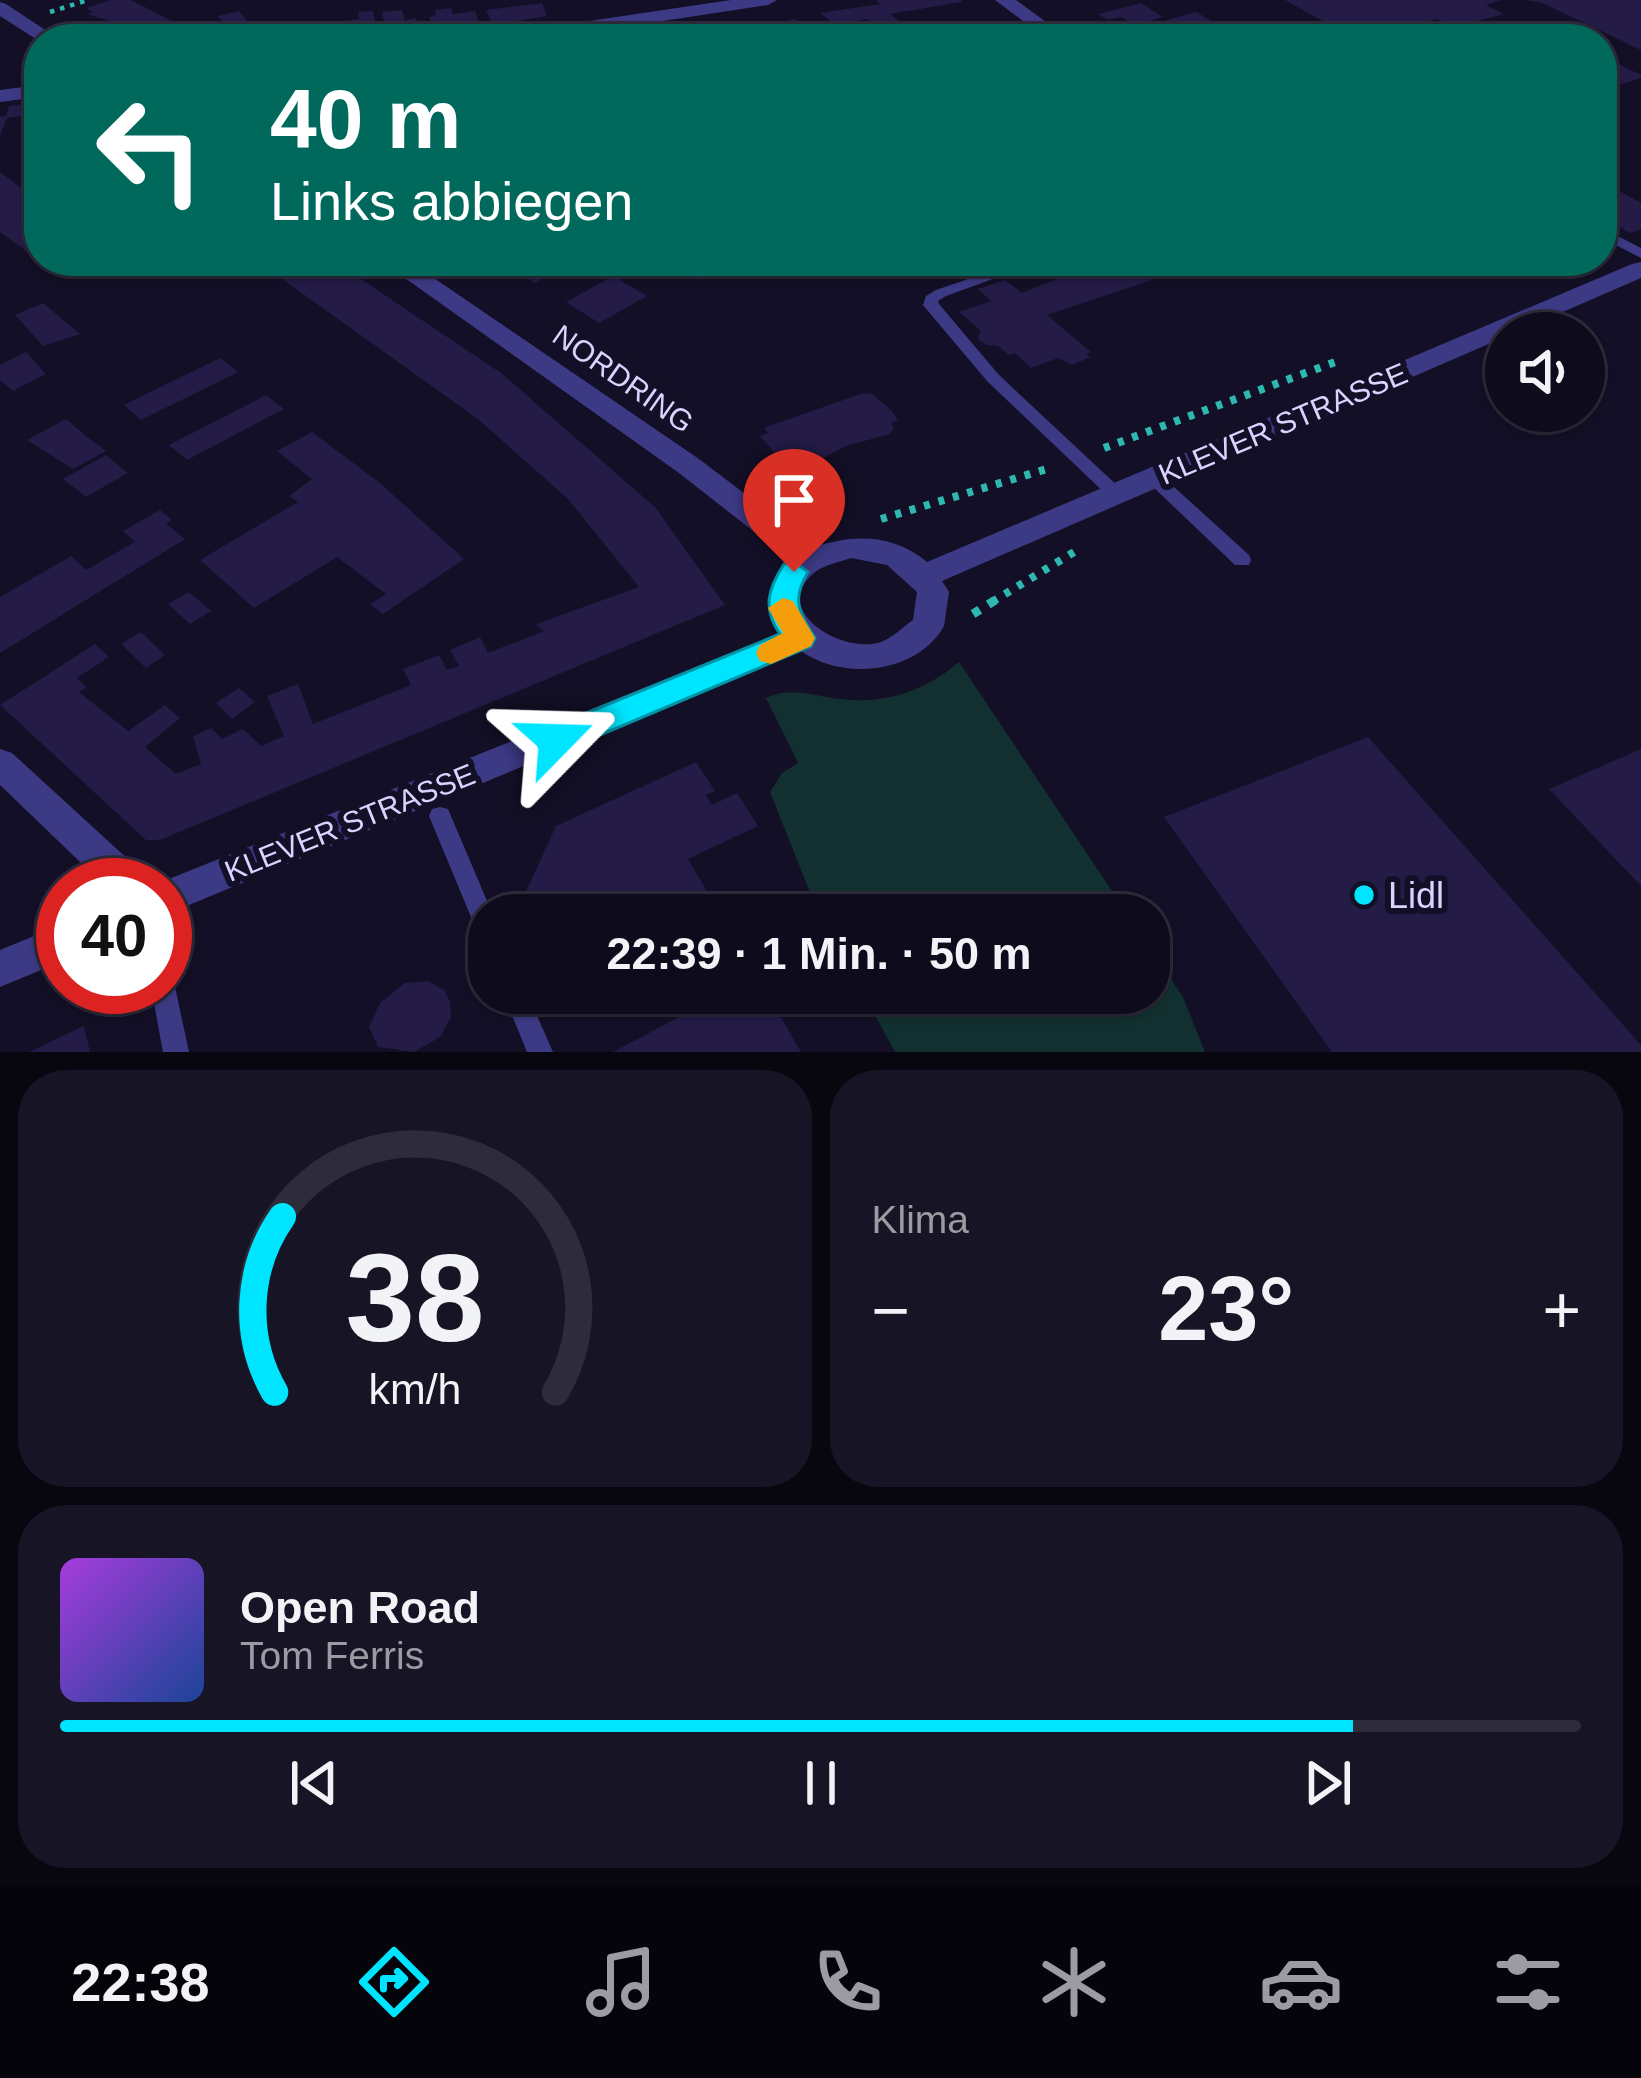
<!DOCTYPE html>
<html lang="de">
<meta charset="utf-8">
<style>
body{margin:0;font-family:Helvetica,sans-serif;background:#171425;color:#f1f3f6;height:100vh;display:flex;flex-direction:column;font-size:45px;white-space:nowrap}
*{box-sizing:border-box;margin:0}
p{font-size:39px;color:#9b9ba3}
.icon{flex:none;width:66px;height:66px;fill:none;stroke:currentColor;stroke-width:2;stroke-linecap:round;stroke-linejoin:round}
.map{position:relative;height:1052px;overflow:hidden}
.panel{display:flex;flex-direction:column;gap:18px;padding:18px;background:#08060f;flex:1}
.panel>*{flex:none}
.banner{position:absolute;left:24px;top:24px;width:1593px;height:252px;border-radius:48px;box-shadow:0 3px 9px #0004,0 0 0 3px #2e2b3b;background:#00695c;color:#fff;overflow:hidden}
.buttons{position:absolute;left:1485px;top:312px;display:grid;gap:24px}
.buttons a{display:grid;place-items:center;width:120px;height:120px;border-radius:50%;background:#0e0b1c;box-shadow:0 3px 9px #0004,0 0 0 3px #2e2b3b;font-size:60px}
.speed{position:absolute;left:36px;top:858px;display:flex;gap:24px;font-size:60px;font-weight:700;text-align:center}
.speed>*{display:grid;place-content:center;width:156px;height:156px;border-radius:50%;background:#0e0b1c;box-shadow:0 3px 9px #0004,0 0 0 3px #2e2b3b;line-height:1}
.speed .limit{border:18px solid #d22;background:#fff;color:#111}
.pin{position:absolute;display:grid;place-items:center;width:102px;height:102px;color:#fff;margin:-123px -51px;border-radius:50% 50% 50% 0;rotate:-45deg;box-shadow:0 0 12px #0007}
.pin .icon{rotate:45deg}
.me{position:absolute;width:132px;margin:-66px;rotate:68deg;stroke-linejoin:round;filter:drop-shadow(0 0 9px #0008)}
.turn{display:flex;align-items:center;gap:42px;height:252px;padding:0 48px;font-size:54px}
.turn .icon{width:156px;height:156px;stroke-width:2.5}
.turn b{display:block;font-size:84px;line-height:102px}
.big{font-size:90px;font-weight:800;line-height:1.1}
.panel .widget{flex:1;display:flex;flex-direction:column;justify-content:center;gap:18px;min-width:0;padding:0 42px;border-radius:48px;background:#171425}
.panel .dial{align-items:center;gap:0}
.dial svg{height:312px;overflow:visible;fill:none;stroke:#2e2b3b;stroke-width:7;stroke-linecap:round;text-anchor:middle}
.dial text{fill:#f1f3f6;stroke:none}
.song{display:flex;align-items:center;gap:36px}
.cover{width:144px;height:144px;border-radius:18px;background:linear-gradient(135deg,hsl(280 70% 55%),hsl(220 70% 35%))}
.played{height:12px;border-radius:6px;background:linear-gradient(90deg,#00e5ff 85%,#2e2b3b 85%)}
.keys{display:flex;justify-content:space-around;direction:ltr}
.heat{display:flex;justify-content:space-between;align-items:center;font-size:66px;direction:ltr}
.panel .tiles{flex:1;display:grid;gap:18px;grid-template-columns:1fr 1fr}
.widget:last-child{grid-column:span 2}
.trip{position:absolute;left:468px;top:894px;width:702px;height:120px;border-radius:48px;background:#0e0b1c;box-shadow:0 3px 9px #0004,0 0 0 3px #2e2b3b;font-weight:800;line-height:120px;text-align:center}
.tab-bar{display:flex;height:192px;justify-content:space-around;align-items:center;background:#06040b;color:#9b9ba3}
.tab-bar .icon{width:84px;height:84px}
.tab-bar .selected{color:#00e5ff}
.tab-bar b{font-size:54px;color:#f1f3f6}
.map>svg:first-child{display:block}
.green{fill:#12302f}
.building{fill:#241b47}
.lines{fill:none;stroke-linecap:round;stroke-linejoin:round}
.path-far2{stroke:#2fb8b0;stroke-width:4.5;stroke-dasharray:4.5 6;stroke-linecap:butt}
.path-far1{stroke:#2fb8b0;stroke-width:8;stroke-dasharray:6 9;stroke-linecap:butt}
.path{stroke:#2fb8b0;stroke-width:9;stroke-dasharray:8 10;stroke-linecap:butt}
.service{fill:#3d3a85;fill-rule:evenodd}
.minor{fill:#3d3a85;fill-rule:evenodd}
.tertiary{fill:#3d3a85;fill-rule:evenodd}
.route{fill:#00e5ff;stroke:#0095a6;stroke-width:3}
.slow{fill:#f59e0b}
.poi-dot{fill:#00e5ff;stroke:#130f26;stroke-width:4.5}
.labels{text-anchor:middle;stroke-width:12;stroke-linejoin:round;paint-order:stroke}
.street-label{font-size:30px;fill:#d9d4ff;stroke:#130f26}
.near-poi-label{font-size:36px;fill:#d9d4ff;stroke:#130f26;text-anchor:start}
</style>
<div class="map">
<svg width="1641" height="1052" viewBox="0 0 1641 1052">
<rect width="100%" height="100%" fill="#130f26"/>
<path class="green" d="M959 662 1128 915H819L770 792 782 773 798 763 766 698C792 686 813 696 841 699 884 705 927 690 959 662Z
M1149 947 1183 997 1205 1052H895L863 993H1149Z"/>
<path class="building" d="M111 0H131L184 27 161 36 166 39H136L110 26 115 25 110 21 87 14 92 12 86 8Z
M876 0H961L962 2 890 14 904 25 881 31 867 19 837 26 820 13 880 4Z
M1285 0H1501L1486 5 1504 14 1459 26 1436 19 1426 22 1435 26 1408 33 1399 29 1355 39Z
M1525 0H1641V50L1542 3Z
M542 3 547 16 505 23H492L486 10Z
M1141 3 1163 17 1134 25 1121 17 1108 20 1098 14Z
M451 8 453 14 475 11 479 23 433 31 429 17 436 16 435 10Z
M402 10 405 20 416 18 419 28 377 39 375 24 384 22 382 12Z
M239 11 246 20 260 39H234L218 16Z
M373 11 375 22 360 24 361 30 332 34V39H282V33L324 28 325 34H330L329 23 359 19 358 12Z
M1196 12 1213 22 1179 31 1163 21Z
M795 19 810 31 780 38 766 26Z
M1000 21 1025 39H980L967 29Z
M1535 23 1568 39H1482V38Z
M1602 56 1641 75V78L1610 88 1602 84Z
M39 103V114L7 118 0 136V117L6 116 9 106Z
M0 172 39 201V260L0 232Z
M1605 183 1641 203V229L1630 233 1602 217Z
M257 261H334L501 373 656 508 725 605 160 840H146L0 705 95 644 109 657 77 678 87 687 79 692 128 731 165 705 180 718 145 747 176 774 201 764 193 736 211 728 222 739 243 729 261 746 284 736 267 696 298 684 313 724 411 685 403 669 439 655 447 670 459 666 450 650 480 637 488 653 544 631 536 624 639 587 568 499 478 419Z
M499 261H574L535 283Z
M662 261H699L715 270 697 280Z
M1102 261H1127L1152 280 1047 315 1091 352 1086 354 1091 357 1072 365 1058 358 1031 368 1015 353 1009 355 998 346 986 345 977 338 981 331 959 312 991 301 978 289 1005 280 1022 293Z
M613 276 647 296 599 323 566 302Z
M43 303 80 334 43 346 15 315Z
M26 352 46 374 13 391 0 380V365Z
M220 358 238 372 141 420 124 405Z
M863 393 872 394 892 411 898 420 891 423 894 428 890 434 846 446 807 466 792 461 784 464 760 436 768 433 764 428Z
M266 395 284 409 187 460 169 445Z
M66 419 86 436 106 451 73 469 27 440Z
M312 432 380 483 464 559 383 614 370 604 386 594 337 557 254 608 200 560 298 502 289 496 312 479 277 451Z
M106 455 128 473 86 497 63 479Z
M160 510 172 520 166 523 185 539 0 653V597L71 556 86 570 135 542 123 531Z
M189 592 211 611 190 624 168 604Z
M141 632 165 655 146 668 121 644Z
M239 688 255 702 232 719 216 703Z
M1368 737 1641 1045V1052H1332L1164 817Z
M1641 749V886L1549 789Z
M696 762 715 791 706 795 712 805 737 793 758 826 688 859 721 915H596L590 903 572 912 574 915H523L519 907 556 826Z
M758 899 768 915H727Z
M428 981 444 990 450 1002 451 1017 440 1037 414 1052 378 1047 369 1027 380 1003 405 983Z
M674 993H767L801 1052H613L685 1014Z
M84 1026 90 1052H29Z"/>
<g class="lines">
<path class="path-far2" d="M50 12 88 0"/>
<path class="path-far1" d="M1104 448 1343 359
M881 519 1050 468
M992 602 1079 549"/>
<path class="path" d="M973 614 997 599"/>
<path class="service" d="M197 28H205L217 39H204L195 30Z
M1602 228 1641 248V258L1602 238Z
M1021 261H1042L946 296 938 301 939 304 999 375 1122 490 1125 494 1122 498H1110L987 381 923 305 926 296 936 290Z
M1156 474 1162 476 1249 555 1251 560 1249 565H1235L1150 484 1147 480Z
M440 807 448 809 493 915H489V944L481 941 429 816 432 809Z
M165 976 172 979 175 987 189 1052H163L151 987H165Z
M503 993H527L553 1052H527Z"/>
<path class="minor" d="M731 0H777L768 5 546 39H498L508 33Z
M995 0H1016L1069 39H1047Z
M39 85V97L0 102V90Z
M0 749 12 753 143 873 149 885H104L0 785Z"/>
<path class="tertiary" d="M0 2 6 4 59 39 39 41 0 16Z
M381 261H409L699 459 815 547C854 534 893 534 927 562L1632 264 1641 262V278L942 581 949 592 944 626C917 674 843 681 801 651L165 915V885H154L783 632C766 602 767 585 790 560L679 473ZM851 558 887 565 917 592 913 620C903 627 892 638 881 642 842 655 768 610 815 572 824 565 839 562 851 558Z
M63 924V961L0 987V950Z"/>
</g>
<path class="route" d="M794 561 808 572C791 600 799 612 815 638L811 646 567 749 556 752 545 749 540 740 545 730 780 634C762 608 768 589 784 564Z"/>
<path class="slow" d="M783 598 793 601 815 638 811 646 771 664 760 661 756 653 760 645 783 633 768 608Z"/>
<circle class="poi-dot" cx="1364" cy="895" r="12"/>
<g class="labels">
<g class="street-label">
<text transform="translate(623 379) rotate(35)" y="10">NORDRING</text>
<text transform="translate(1283 424) rotate(-23)" y="10">KLEVER STRASSE</text>
<text transform="translate(350 823) rotate(-22)" y="10">KLEVER STRASSE</text>
</g>
<g class="near-poi-label">
<text x="1388" y="908">Lidl</text>
</g>
</g>
</svg>
<div class="buttons">
<a><svg class="icon" aria-label="sound" viewBox="0 0 24 24"><path d="M4 9h4l5-4v14l-5-4H4zM17 9q2 3 0 6"/></svg></a>
</div>
<div class="speed"><div class="limit">40</div></div>
<div class="pin" style="left:794px;top:572px;background:#d93025"><svg class="icon" aria-label="arrive" viewBox="0 0 24 24"><path d="M6 21V4h12l-3 4 3 4H6"/></svg></div>
<svg class="me" style="left:556px;top:740px" viewBox="-20 -20 40 40"><path d="M0-17L14 15 0 8-14 15z" fill="#00e5ff" stroke="#fff" stroke-width="4"/></svg>
<div class="trip">22:39 · 1 Min. · 50 m</div>
<div class="banner">
<div class="turn"><svg class="icon" aria-label="left" viewBox="0 0 24 24"><path d="M17 20v-9H6M10 6l-5 5 5 5"/></svg><div><b>40 m</b>Links abbiegen</div></div>
</div>
</div>
<section class="panel">
<div class="tiles">
<div class="widget dial"><svg viewBox="0 0 100 80">
<path d="M14 69A42 42 0 1 1 86 69"/>
<path d="M14 69A42 42 0 0 1 16 24" stroke="#00e5ff"/>
<text x="50" y="56" font-size="32" font-weight="700">38</text>
<text x="50" y="72" font-size="11">km/h</text>
</svg></div>
<div class="widget"><p>Klima</p>
<div class="heat"><a>−</a><b class="big">23°</b><a>+</a></div>
</div>
<div class="widget">
<div class="song"><i class="cover"></i><div><b>Open Road</b><p>Tom Ferris</p></div></div>
<div class="played"></div>
<div class="keys"><svg class="icon" aria-label="previous" viewBox="0 0 24 24"><path d="M18 5L8 12l10 7zM5 5v14"/></svg><svg class="icon" aria-label="pause" viewBox="0 0 24 24"><path d="M8 5v14M16 5v14"/></svg><svg class="icon" aria-label="next" viewBox="0 0 24 24"><path d="M6 5l10 7-10 7zM19 5v14"/></svg></div>
</div>
</div>
</section>
<nav class="tab-bar">
<b>22:38</b>
<svg class="icon selected" aria-label="directions" viewBox="0 0 24 24"><path d="M12 3l9 9-9 9-9-9zM9 14v-3h6M13 9l2 2-2 2"/></svg>
<svg class="icon" aria-label="music" viewBox="0 0 24 24"><path d="M9 18V5l10-2v13"/><circle cx="6" cy="18" r="3"/><circle cx="16" cy="16" r="3"/></svg>
<svg class="icon" aria-label="phone" viewBox="0 0 24 24"><path d="M5 4h4l2 5-3 2q2 4 5 5l2-3 5 2v4C11 20 4 13 5 4z"/></svg>
<svg class="icon" aria-label="climate" viewBox="0 0 24 24"><path d="M12 3v18M4 7l16 10M4 17L20 7"/></svg>
<svg class="icon" aria-label="car" viewBox="0 0 24 24"><path d="M5 17H2v-5l4-1 3-4h7l3 4 3 1v5h-3M9 17h6M6 11h13"/><circle cx="7" cy="17" r="2"/><circle cx="17" cy="17" r="2"/></svg>
<svg class="icon" aria-label="filters" viewBox="0 0 24 24"><path d="M4 7h16M4 17h16"/><circle cx="9" cy="7" r="2"/><circle cx="15" cy="17" r="2"/></svg>
</nav>
